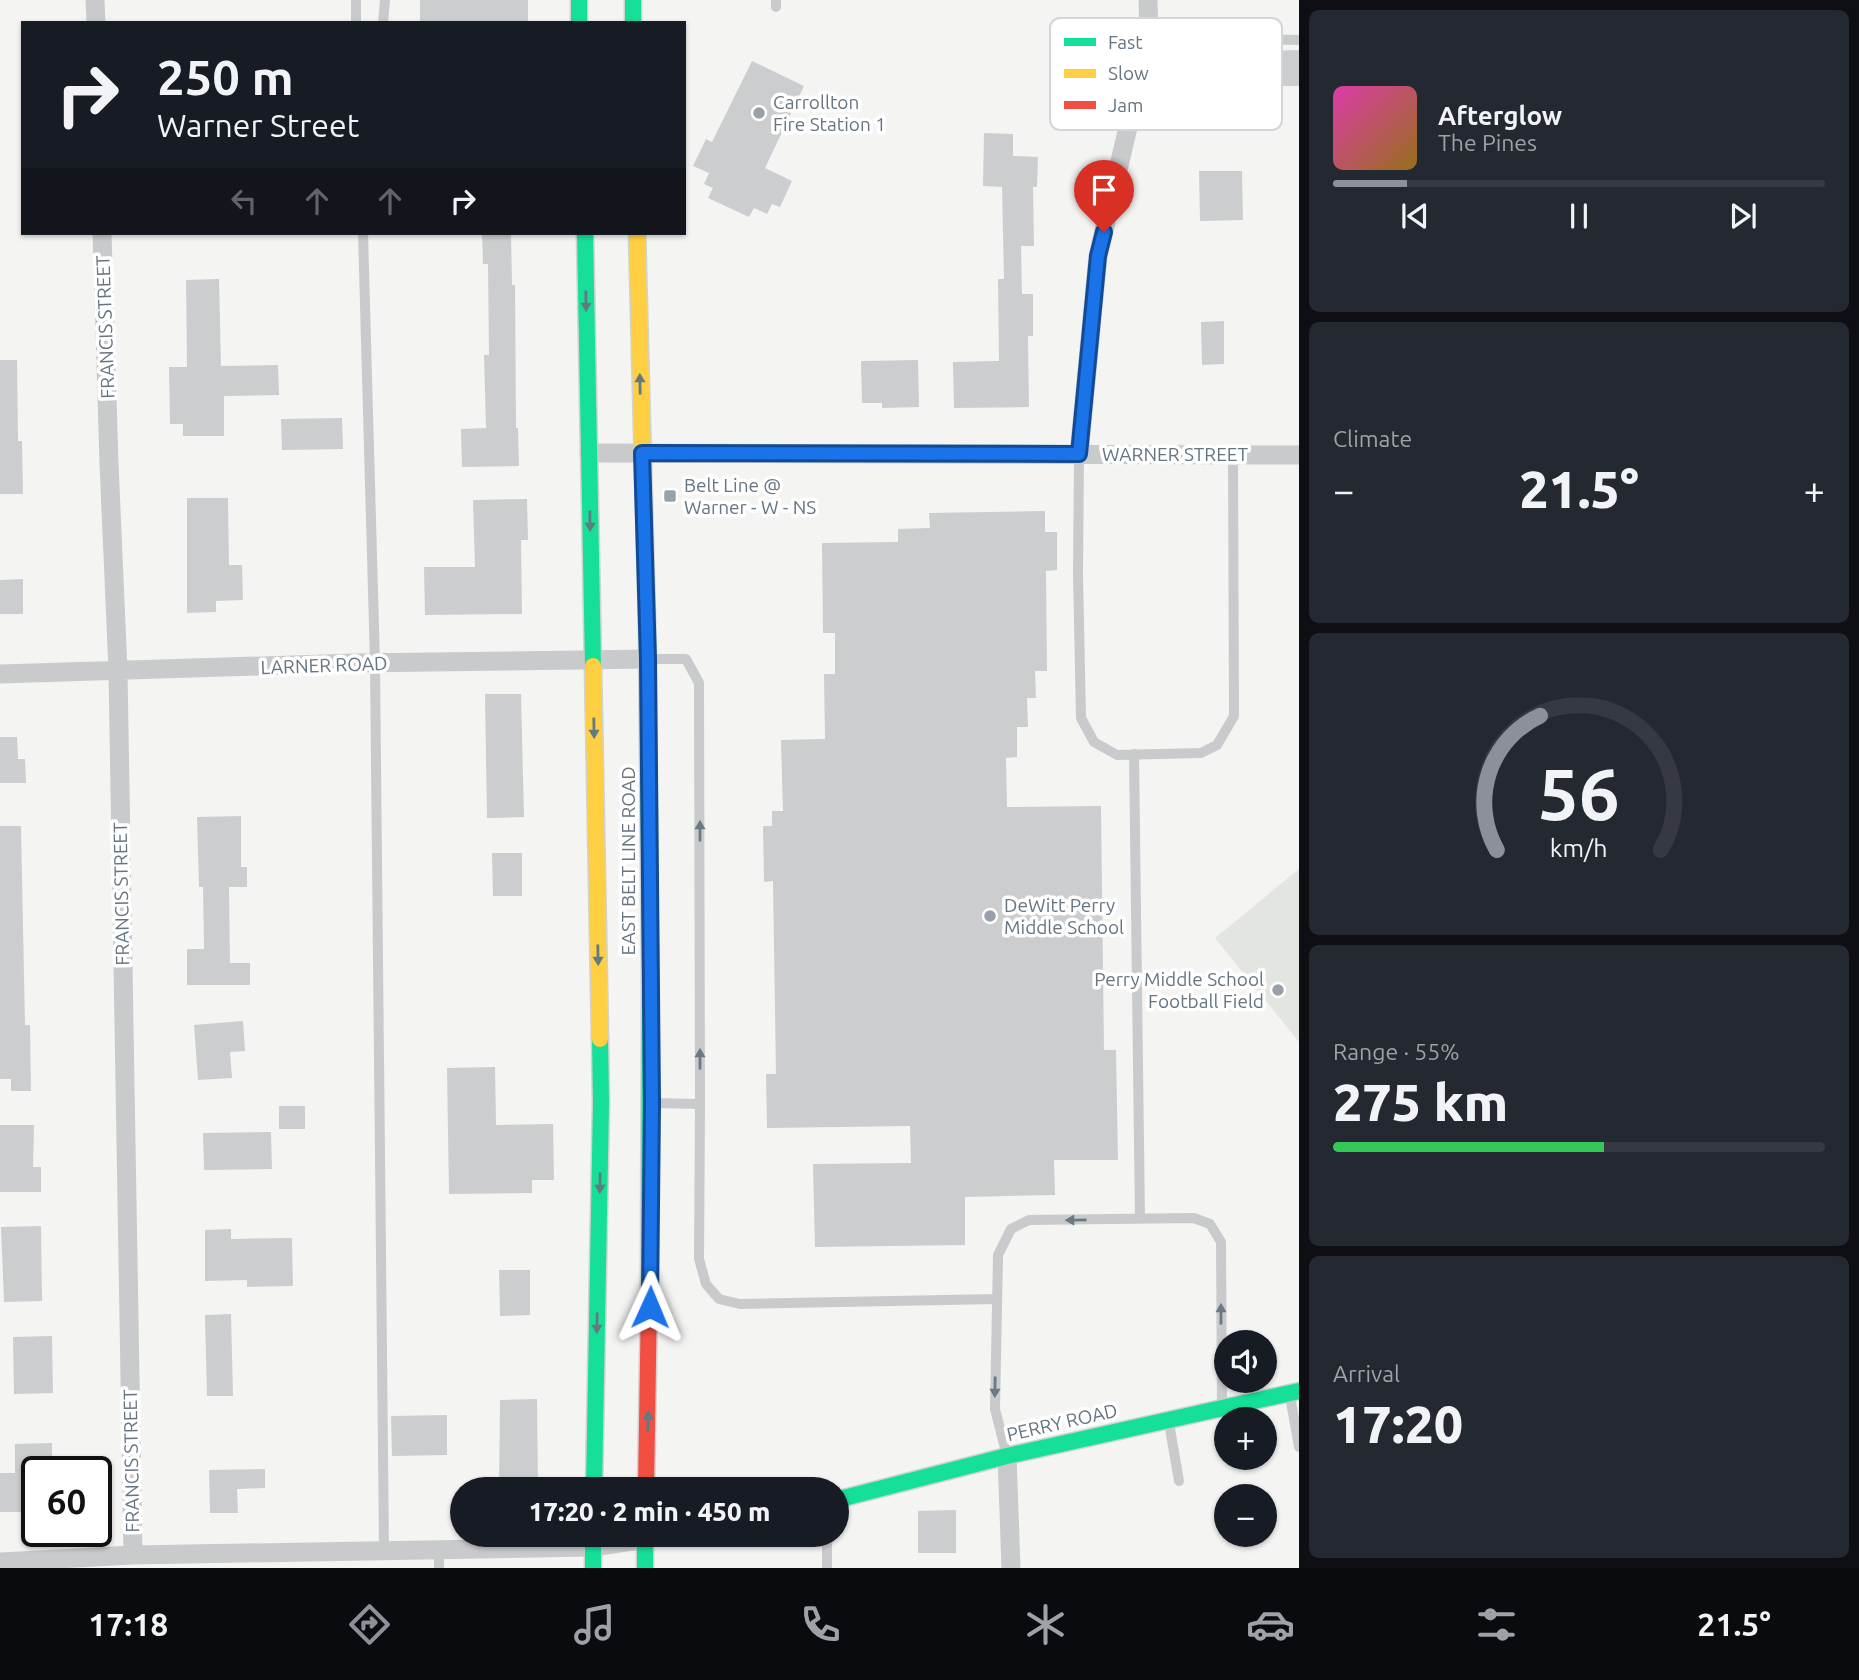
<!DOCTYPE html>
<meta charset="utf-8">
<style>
body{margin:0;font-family:Ubuntu,sans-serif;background:#242831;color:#f1f3f6;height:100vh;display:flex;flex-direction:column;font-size:26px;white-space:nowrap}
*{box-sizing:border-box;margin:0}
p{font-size:23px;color:#9ea1a6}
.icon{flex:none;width:38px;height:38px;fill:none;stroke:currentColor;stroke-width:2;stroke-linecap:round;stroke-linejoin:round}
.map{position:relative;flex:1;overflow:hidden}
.details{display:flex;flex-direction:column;gap:10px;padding:10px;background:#0d0f14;width:560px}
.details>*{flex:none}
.banner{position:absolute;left:21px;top:21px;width:665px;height:214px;border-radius:0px;box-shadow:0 2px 5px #0004;background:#171b24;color:#f1f3f6;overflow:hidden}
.tools{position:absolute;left:1214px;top:1330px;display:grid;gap:14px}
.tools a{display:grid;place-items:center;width:63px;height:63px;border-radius:50%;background:#171b24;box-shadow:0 2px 5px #0004;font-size:35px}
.speed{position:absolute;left:21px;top:1456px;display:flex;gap:14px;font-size:35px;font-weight:700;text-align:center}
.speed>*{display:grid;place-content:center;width:91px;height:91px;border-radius:50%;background:#171b24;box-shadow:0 2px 5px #0004;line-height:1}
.speed .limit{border:4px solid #111;border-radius:10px;background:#fff;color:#111}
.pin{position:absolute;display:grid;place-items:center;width:60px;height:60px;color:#fff;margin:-72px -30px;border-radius:50% 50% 50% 0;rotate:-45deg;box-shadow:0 0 7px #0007}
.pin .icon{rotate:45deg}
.me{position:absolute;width:77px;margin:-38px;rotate:1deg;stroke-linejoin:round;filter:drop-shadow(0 0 5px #0008)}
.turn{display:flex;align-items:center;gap:24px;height:147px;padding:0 21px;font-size:32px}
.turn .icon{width:91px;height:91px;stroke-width:2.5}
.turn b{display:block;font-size:49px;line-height:60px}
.lanes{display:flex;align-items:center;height:66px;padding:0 21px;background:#0003;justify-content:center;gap:35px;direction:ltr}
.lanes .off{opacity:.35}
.big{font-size:52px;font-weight:800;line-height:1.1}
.details .card{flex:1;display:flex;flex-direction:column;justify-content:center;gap:10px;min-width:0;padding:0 24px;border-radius:10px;background:#242831}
.details .dial{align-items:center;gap:0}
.dial svg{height:182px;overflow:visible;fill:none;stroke:#363941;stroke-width:7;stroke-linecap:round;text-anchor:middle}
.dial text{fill:#f1f3f6;stroke:none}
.song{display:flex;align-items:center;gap:21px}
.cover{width:84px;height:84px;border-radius:10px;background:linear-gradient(135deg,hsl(320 70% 55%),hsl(40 70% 35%))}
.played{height:7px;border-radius:4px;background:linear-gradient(90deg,#8c9099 15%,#363941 15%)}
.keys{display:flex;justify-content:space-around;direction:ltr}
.heat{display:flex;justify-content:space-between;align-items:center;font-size:38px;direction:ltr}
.charge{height:10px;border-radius:5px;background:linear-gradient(90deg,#34c759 55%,#363941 0)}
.trip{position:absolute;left:450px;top:1477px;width:399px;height:70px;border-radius:35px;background:#171b24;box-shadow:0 2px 5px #0004;font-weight:800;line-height:70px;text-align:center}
.menu{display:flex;height:112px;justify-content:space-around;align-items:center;background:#090b0e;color:#9ea1a6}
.menu .icon{width:49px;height:49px}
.menu .current{color:#8c9099}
.menu b{font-size:32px;color:#f1f3f6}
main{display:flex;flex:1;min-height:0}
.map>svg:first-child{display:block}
.green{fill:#e3e6e0}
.building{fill:#cbcdce}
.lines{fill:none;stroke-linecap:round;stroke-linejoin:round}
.fast-casing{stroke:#d1d2d2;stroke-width:19}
.slow-casing{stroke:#d1d2d2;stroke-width:19}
.jam-casing{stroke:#d1d2d2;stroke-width:19}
.lane{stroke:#c9cacb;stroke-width:10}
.street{stroke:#c9cacb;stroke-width:19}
.fast{stroke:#16e098;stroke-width:16}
.slow{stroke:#ffcf43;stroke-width:16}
.jam{stroke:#f24e42;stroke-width:16}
.oneway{fill:#627a82}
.oneway2{fill:#6b7985}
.route-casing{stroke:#114b97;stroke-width:18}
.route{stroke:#1a73e8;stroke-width:12}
.poi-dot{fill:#98a1a9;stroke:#fff;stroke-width:2.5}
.labels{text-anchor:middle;stroke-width:7;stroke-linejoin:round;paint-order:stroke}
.poi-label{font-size:19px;fill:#667581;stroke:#fff;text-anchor:start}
.street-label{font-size:19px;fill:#667581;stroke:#fff}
.key{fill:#fff;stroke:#d1d6d9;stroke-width:2}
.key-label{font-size:19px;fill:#667581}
</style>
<main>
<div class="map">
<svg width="1299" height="1568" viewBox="0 0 1299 1568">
<rect width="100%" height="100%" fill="#f4f4f3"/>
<path class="green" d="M1299 869V1042L1215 938Z"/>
<path class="building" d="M420 0H528V23H420Z
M1299 50V86H1243V117H1202L1201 56 1268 55V51Z
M752 61 804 86 765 168 792 181 780 207 772 204 767 214 754 208 749 217 708 198 713 188 704 184 709 173 693 166 706 139 712 142Z
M984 133 1013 134V156L1038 157 1037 187H1033L1034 246H1021L1022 294H1033V336H1028L1029 407 954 408 953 362 999 361 998 279H1004L1002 187 983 186Z
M1199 171H1242L1243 220 1200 221Z
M482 233H511L512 285H515L516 428H518L519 466 462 467 461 429 486 428 484 355H489L488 264H483Z
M219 279 221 366 278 365 279 395 224 396V436H183V424H170L169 367H187L186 280Z
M1224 321V364L1202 365 1201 322Z
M0 360H17L18 441H22L23 494H0Z
M918 360 919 407 882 408V403H862L861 361Z
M342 418 343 449 282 450 281 419Z
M187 498H228L229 565H242L243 600 216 601V612L187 613Z
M527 499 528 540H521L522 614 425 615 424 567H475L473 500Z
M1045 511V532H1057V570L1046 571 1047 671H1035L1036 698H1027L1028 727H1017V757L1006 758 1007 807 1101 806 1104 1050H1116L1118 1160H1054L1055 1195 965 1197V1245L815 1247 813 1164 911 1163 910 1126 767 1128 766 1074H776L773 881 764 882 763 826H772V811H783L781 740 825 739 824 674H835V633H823L822 543 898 542V529L930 528 929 513Z
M23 579V614H0V580Z
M485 694H521L524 817 487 818Z
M0 737H17L18 759H25L26 783H0Z
M241 816V867H247V887H229L230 963H250V985H187V949H204L203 887H199L197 817Z
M0 826H21L25 1025H30L31 1091H11V1079H0Z
M492 853H522V896H493Z
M243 1021 245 1051 230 1052 232 1078 198 1080 194 1025Z
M495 1067 496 1125 553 1124 554 1180H532V1193L449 1194 447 1068Z
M279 1106H305V1129H279Z
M0 1125H34L33 1167H41V1192H0Z
M271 1132 272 1169 204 1170 203 1133Z
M41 1226 42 1301 4 1302 1 1227Z
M231 1229V1239L292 1238 293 1286 247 1287V1280L205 1281V1230Z
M499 1270H530V1315L500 1316Z
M231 1314 233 1396H207L205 1315Z
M52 1336 53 1393 14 1394 13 1337Z
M537 1399 538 1489H499L500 1400Z
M447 1415V1455L392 1456 391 1416Z
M52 1443V1472H37V1512H0V1473H15V1444Z
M265 1469V1488L237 1489 238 1513H210L209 1470Z
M956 1510V1553H918V1511Z"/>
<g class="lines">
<defs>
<path id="fast" d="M579 0V23
M633 0V23
M585 233 593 666
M647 622 650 972 649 1298
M594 1489 601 1102 600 1039
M836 1500 1007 1456 1299 1391
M593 1535V1568
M645 1535V1568
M645 1539 669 1535"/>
<path id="slow" d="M637 233 647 622
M593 666 600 1039"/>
<path id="jam" d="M646 1489 649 1298"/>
</defs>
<use href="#fast" class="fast-casing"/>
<use href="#slow" class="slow-casing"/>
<use href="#jam" class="jam-casing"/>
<path class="lane" d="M356 0V23
M776 0V7
M383 23 385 0
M1149 37 1299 40
M363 233 375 663 384 1551
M1079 454 1078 574 1081 718 1094 742 1117 755 1201 753 1217 745 1234 716 1233 454
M651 659H686L699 683 700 1104 652 1103
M1134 754 1140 1219
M700 1104 699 1259 706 1284 719 1299 740 1304 997 1299
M1290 1396 1299 1447
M1169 1423 1179 1481
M1007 1456 995 1409 998 1255 1011 1229 1029 1220 1194 1218 1210 1224 1221 1242 1222 1406
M827 1535V1568
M439 1551V1568"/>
<path class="street" d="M95 0 96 23
M102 233 109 463 118 671 133 1555
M589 453 1299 455
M1079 454 1098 256 1149 37 1148 0
M0 674 355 663 648 659
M1007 1456 1011 1568
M0 1562 133 1555 593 1547 645 1539"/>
<use href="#fast" class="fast"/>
<use href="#slow" class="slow"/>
<use href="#jam" class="jam"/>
</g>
<defs><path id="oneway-solid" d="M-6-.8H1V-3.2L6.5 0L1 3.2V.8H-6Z" transform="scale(1.75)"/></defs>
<g class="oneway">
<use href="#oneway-solid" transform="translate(586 301) rotate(89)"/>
<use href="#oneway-solid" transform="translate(640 384) rotate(-91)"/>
<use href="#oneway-solid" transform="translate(590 521) rotate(89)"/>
<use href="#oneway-solid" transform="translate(594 728) rotate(89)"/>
<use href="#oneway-solid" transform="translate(598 955) rotate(89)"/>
<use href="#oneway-solid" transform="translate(600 1183) rotate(91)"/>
<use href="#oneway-solid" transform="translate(597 1323) rotate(91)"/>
<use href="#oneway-solid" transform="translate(648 1421) rotate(-89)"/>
</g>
<g class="oneway2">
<use href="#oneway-solid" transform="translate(700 831) rotate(-90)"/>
<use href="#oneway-solid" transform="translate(700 1059) rotate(-90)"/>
<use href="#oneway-solid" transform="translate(1076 1220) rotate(179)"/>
<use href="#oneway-solid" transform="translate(1221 1314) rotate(-90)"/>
<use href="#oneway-solid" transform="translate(995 1387) rotate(91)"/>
</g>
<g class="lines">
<defs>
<path id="route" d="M650 1307 652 1103 648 659 642 453 1079 454 1098 256 1104 232"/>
</defs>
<use href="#route" class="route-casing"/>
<use href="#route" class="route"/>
</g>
<g class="poi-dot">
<circle cx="759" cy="113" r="7"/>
<rect x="663" y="489" width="14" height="14" rx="3.5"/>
<circle cx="990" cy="916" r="7"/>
<circle cx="1278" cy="990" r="7"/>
</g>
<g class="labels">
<g class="poi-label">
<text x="773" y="109">Carrollton<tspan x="773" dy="22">Fire Station 1</tspan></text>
<text x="684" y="492">Belt Line @<tspan x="684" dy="22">Warner - W - NS</tspan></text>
<text x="1004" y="912">DeWitt Perry<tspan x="1004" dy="22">Middle School</tspan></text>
<text x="1264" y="986" text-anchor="end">Perry Middle School<tspan x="1264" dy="22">Football Field</tspan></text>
</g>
<g class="street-label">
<text transform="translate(105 327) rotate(-92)" y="7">FRANCIS STREET</text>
<text x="1175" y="461">WARNER STREET</text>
<text transform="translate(324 665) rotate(-2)" y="7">LARNER ROAD</text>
<text transform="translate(628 861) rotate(-90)" y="7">EAST BELT LINE ROAD</text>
<text transform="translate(121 894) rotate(-91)" y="7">FRANCIS STREET</text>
<text transform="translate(1062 1422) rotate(-13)" y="7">PERRY ROAD</text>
<text transform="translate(131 1461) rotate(-91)" y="7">FRANCIS STREET</text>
</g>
</g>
<rect x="1050" y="18" width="232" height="112" rx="10" class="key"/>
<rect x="1064" y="38" width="32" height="8" fill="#16e098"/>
<rect x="1064" y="69" width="32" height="9" fill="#ffcf43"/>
<rect x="1064" y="101" width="32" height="8" fill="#f24e42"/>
<g class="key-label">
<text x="1108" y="49">Fast</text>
<text x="1108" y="80">Slow</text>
<text x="1108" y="112">Jam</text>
</g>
</svg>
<div class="tools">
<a><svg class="icon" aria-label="sound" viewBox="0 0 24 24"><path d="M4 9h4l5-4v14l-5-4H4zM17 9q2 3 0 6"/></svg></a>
<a>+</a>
<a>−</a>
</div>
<div class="speed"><div class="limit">60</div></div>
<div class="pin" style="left:1104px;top:232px;background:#d93025"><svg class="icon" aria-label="arrive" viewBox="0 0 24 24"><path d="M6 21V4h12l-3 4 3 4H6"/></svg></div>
<svg class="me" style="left:650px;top:1307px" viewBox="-20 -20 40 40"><path d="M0-17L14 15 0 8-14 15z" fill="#1a73e8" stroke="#fff" stroke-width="4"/></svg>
<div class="trip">17:20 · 2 min · 450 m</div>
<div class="banner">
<div class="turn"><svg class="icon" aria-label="right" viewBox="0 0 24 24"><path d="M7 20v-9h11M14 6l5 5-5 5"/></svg><div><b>250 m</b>Warner Street</div></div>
<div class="lanes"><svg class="icon off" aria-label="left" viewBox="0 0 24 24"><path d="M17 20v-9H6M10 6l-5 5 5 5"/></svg><svg class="icon off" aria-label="ahead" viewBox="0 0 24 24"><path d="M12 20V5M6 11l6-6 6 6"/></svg><svg class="icon off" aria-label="ahead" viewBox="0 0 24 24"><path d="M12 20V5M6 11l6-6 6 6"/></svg><svg class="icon" aria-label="right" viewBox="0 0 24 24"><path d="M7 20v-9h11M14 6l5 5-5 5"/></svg></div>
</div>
</div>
<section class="details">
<div class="card">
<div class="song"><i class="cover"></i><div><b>Afterglow</b><p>The Pines</p></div></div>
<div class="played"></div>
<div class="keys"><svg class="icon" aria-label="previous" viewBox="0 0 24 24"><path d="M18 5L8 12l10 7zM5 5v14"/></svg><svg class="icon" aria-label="pause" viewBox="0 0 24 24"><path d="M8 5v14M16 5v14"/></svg><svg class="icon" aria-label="next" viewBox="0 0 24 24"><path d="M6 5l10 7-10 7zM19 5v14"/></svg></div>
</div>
<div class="card"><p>Climate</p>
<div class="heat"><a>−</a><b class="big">21.5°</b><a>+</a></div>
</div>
<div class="card dial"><svg viewBox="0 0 100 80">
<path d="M14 69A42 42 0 1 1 86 69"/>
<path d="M14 69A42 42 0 0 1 33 10" stroke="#8c9099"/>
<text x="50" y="56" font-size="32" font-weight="700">56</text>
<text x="50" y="72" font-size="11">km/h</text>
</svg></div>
<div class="card"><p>Range · 55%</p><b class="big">275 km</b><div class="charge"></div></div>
<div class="card"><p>Arrival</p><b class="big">17:20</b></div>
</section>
</main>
<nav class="menu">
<b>17:18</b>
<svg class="icon current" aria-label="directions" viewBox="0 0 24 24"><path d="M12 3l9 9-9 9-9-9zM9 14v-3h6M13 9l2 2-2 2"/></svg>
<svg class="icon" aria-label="music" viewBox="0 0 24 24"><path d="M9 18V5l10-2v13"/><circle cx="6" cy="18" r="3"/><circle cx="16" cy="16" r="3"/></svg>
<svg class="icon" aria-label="phone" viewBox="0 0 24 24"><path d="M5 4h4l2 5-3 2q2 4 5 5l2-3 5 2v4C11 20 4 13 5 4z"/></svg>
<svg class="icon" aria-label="climate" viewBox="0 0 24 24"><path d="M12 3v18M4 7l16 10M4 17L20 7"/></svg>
<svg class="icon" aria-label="car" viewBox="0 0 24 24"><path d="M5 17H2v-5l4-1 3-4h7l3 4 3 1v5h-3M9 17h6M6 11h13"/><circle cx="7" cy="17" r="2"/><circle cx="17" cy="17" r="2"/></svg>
<svg class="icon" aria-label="filters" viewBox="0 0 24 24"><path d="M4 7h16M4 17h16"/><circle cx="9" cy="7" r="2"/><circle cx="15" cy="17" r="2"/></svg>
<b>21.5°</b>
</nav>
